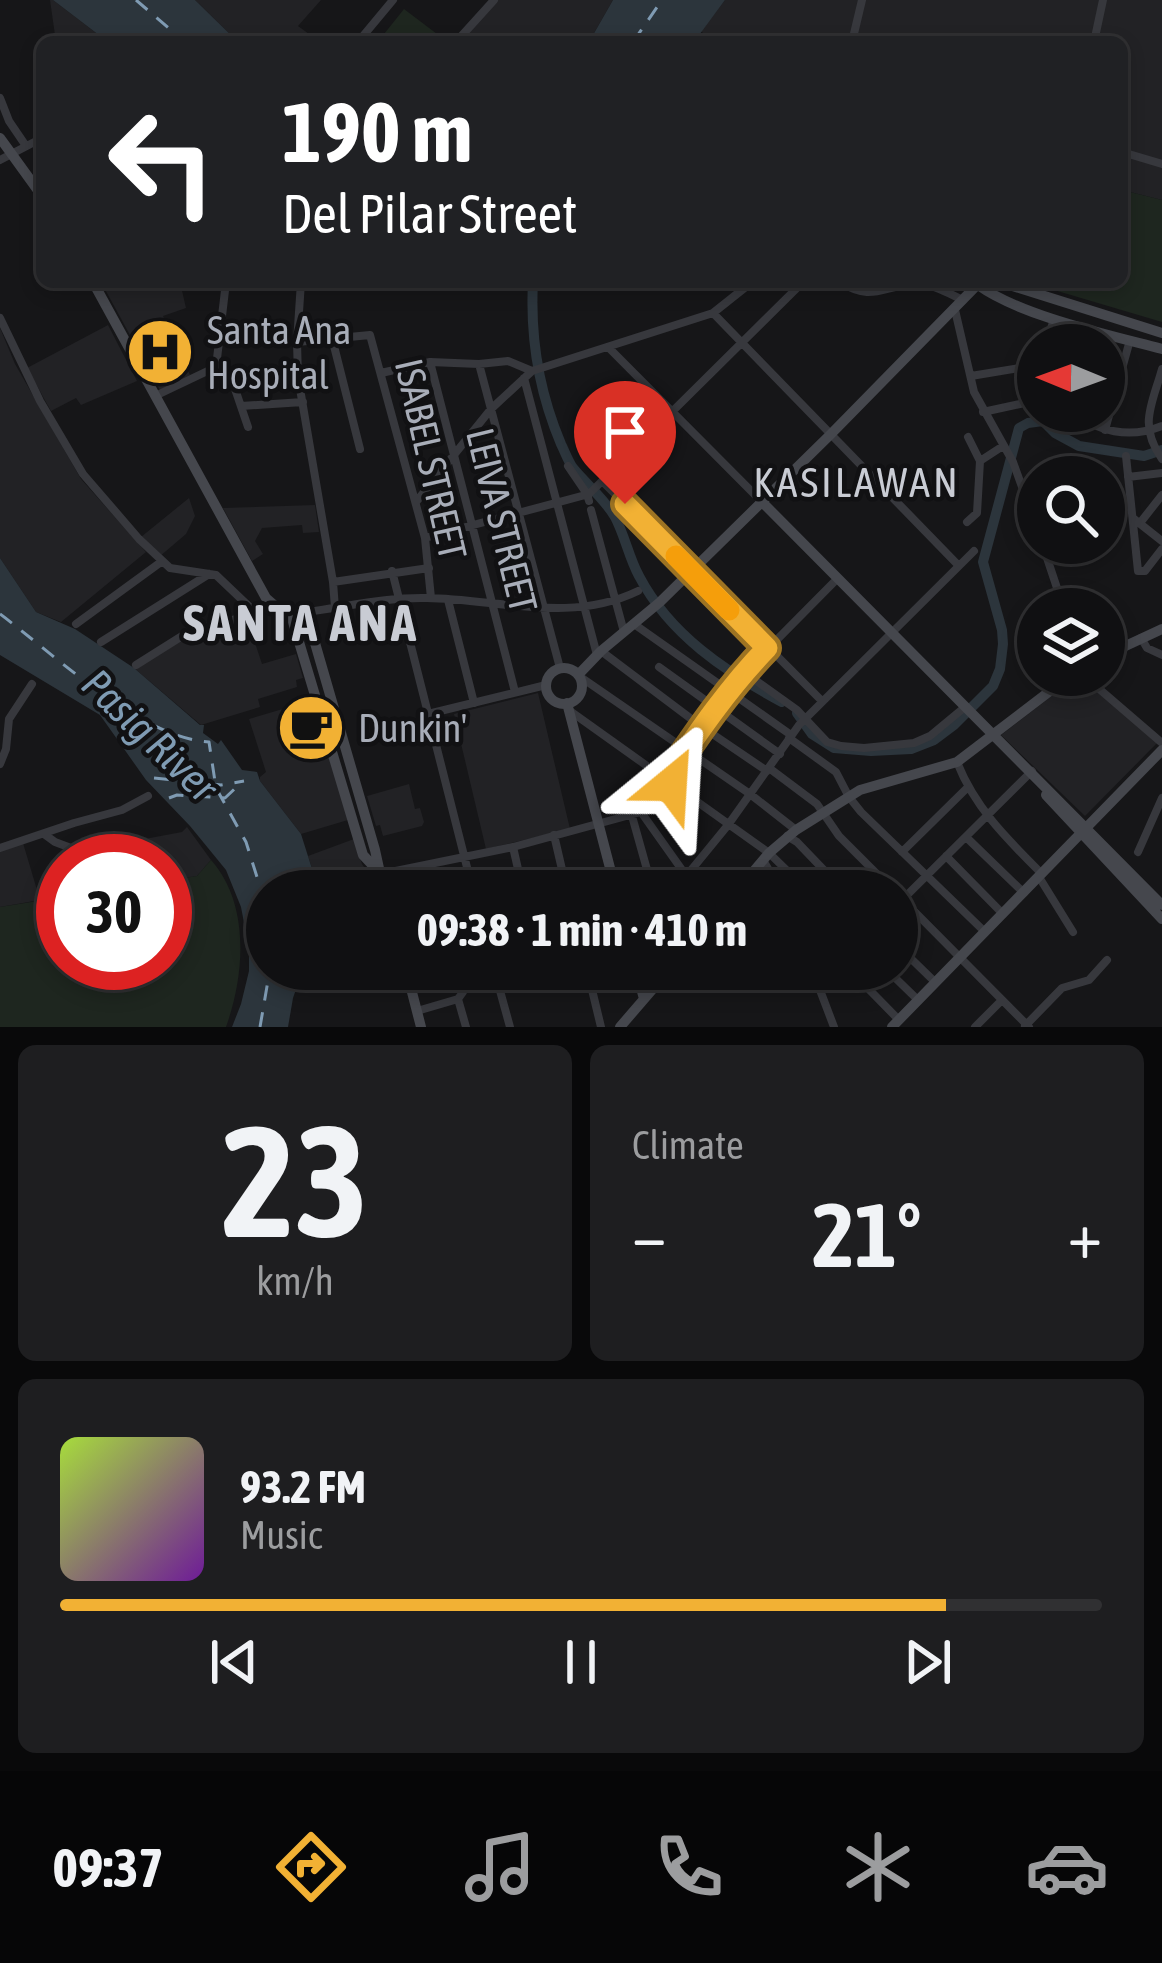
<!DOCTYPE html>
<meta charset="utf-8">
<style>
body{margin:0;font-family:"Asap Condensed",sans-serif;background:#1e1e20;color:#f1f3f6;height:100vh;display:flex;flex-direction:column;font-size:45px;white-space:nowrap}
*{box-sizing:border-box;margin:0}
p{font-size:39px;color:#9c9d9f}
.icon{flex:none;width:66px;height:66px;fill:none;stroke:currentColor;stroke-width:2;stroke-linecap:round;stroke-linejoin:round}
.map{position:relative;height:1027px;overflow:hidden}
.side{display:flex;flex-direction:column;gap:18px;padding:18px;background:#09090a;flex:1}
.side>*{flex:none}
.hud{position:absolute;left:36px;top:36px;width:1092px;height:252px;border-radius:18px;box-shadow:0 6px 18px #0003,0 0 0 3px #303032;background:#202124;color:#fff;overflow:hidden}
.needle{width:78px;rotate:271deg}
.tools{position:absolute;left:1017px;top:324px;display:grid;gap:24px}
.tools a{display:grid;place-items:center;width:108px;height:108px;border-radius:50%;background:#101012;box-shadow:0 6px 18px #0003,0 0 0 3px #303032;font-size:60px}
.speed{position:absolute;left:36px;top:834px;display:flex;gap:24px;font-size:60px;font-weight:700;text-align:center}
.speed>*{display:grid;place-content:center;width:156px;height:156px;border-radius:50%;background:#101012;box-shadow:0 6px 18px #0003,0 0 0 3px #303032;line-height:1}
.speed .limit{border:18px solid #d22;background:#fff;color:#111}
.pin{position:absolute;display:grid;place-items:center;width:102px;height:102px;color:#fff;margin:-123px -51px;border-radius:50% 50% 50% 0;rotate:-45deg;box-shadow:0 0 12px #0007}
.pin .icon{rotate:45deg}
.me{position:absolute;width:132px;margin:-66px;rotate:27deg;stroke-linejoin:round;filter:drop-shadow(0 0 9px #0008)}
.turn{display:flex;align-items:center;gap:42px;height:252px;padding:0 48px;font-size:54px}
.turn .icon{width:156px;height:156px;stroke-width:2.5}
.turn b{display:block;font-size:84px;line-height:102px}
.big{font-size:90px;font-weight:700;line-height:1.1}
.side .tile{flex:1;display:flex;flex-direction:column;justify-content:center;gap:18px;min-width:0;padding:0 42px;border-radius:18px;background:#1e1e20}
.side .dial{align-items:center;gap:0}
.dial b{font-size:156px;line-height:1}
.song{display:flex;align-items:center;gap:36px}
.cover{width:144px;height:144px;border-radius:18px;background:linear-gradient(135deg,hsl(80 70% 55%),hsl(280 70% 35%))}
.played{height:12px;border-radius:6px;background:linear-gradient(90deg,#f2b134 85%,#303032 85%)}
.keys{display:flex;justify-content:space-around;direction:ltr}
.heat{display:flex;justify-content:space-between;align-items:center;font-size:66px;direction:ltr}
.side .tiles{flex:1;display:grid;gap:18px;grid-template-columns:1fr 1fr}
.tile:last-child{grid-column:span 2}
.trip{position:absolute;left:246px;top:870px;width:672px;height:120px;border-radius:60px;background:#101012;box-shadow:0 6px 18px #0003,0 0 0 3px #303032;font-weight:700;line-height:120px;text-align:center}
.dock{display:flex;height:192px;justify-content:space-around;align-items:center;background:#060607;color:#9c9d9f}
.dock .icon{width:84px;height:84px}
.dock .selected{color:#f2b134}
.dock b{font-size:54px;color:#f1f3f6}
.map>svg:first-child{display:block}
.built{fill:#222225}
.green{fill:#1e261f}
.water{fill:#2c353c}
.lines{fill:none;stroke-linecap:round;stroke-linejoin:round}
.river{stroke:#2c353c;stroke-width:10}
.ferry{stroke:#7f9bb3;stroke-width:3;stroke-dasharray:15 12;stroke-linecap:butt}
.street{stroke:#37383d;stroke-width:8}
.secondary{stroke:#45474d;stroke-width:10}
.route-casing{stroke:#9d7322;stroke-width:30}
.route{stroke:#f2b134;stroke-width:21}
.slow{stroke:#f59e0b;stroke-width:21}
.labels{text-anchor:middle;stroke-width:9;stroke-linejoin:round;paint-order:stroke}
.poi-label{font-size:39px;fill:#a8adb8;stroke:#111113;text-anchor:start}
.street-label{font-size:39px;fill:#a8adb8;stroke:#111113}
.neighbourhood-label{font-size:42px;letter-spacing:3px;fill:#c9ccd4;stroke:#111113}
.water-label{font-size:42px;font-style:italic;fill:#7f9bb3;stroke:#111113}
.district-label{font-size:51px;font-weight:bold;letter-spacing:3px;fill:#c9ccd4;stroke:#111113}
</style>
<div class="map">
<svg width="1162" height="1027" viewBox="0 0 1162 1027">
<rect width="100%" height="100%" fill="#161618"/>
<path class="built" d="M50 0H53L108 42H56Z
M195 0H321L298 26 309 34 313 42H238Z
M497 0H613L589 42H459Z
M725 0H1162V200L1122 190V42H712L701 31Z
M101 282H180L186 308 163 316 190 375 160 390Z
M108 325 137 381 81 405 76 398 51 411 27 368Z
M0 328 15 364 81 479 146 552 61 622 36 612 0 558Z
M189 498 195 516 186 534 159 557 141 537Z
M315 505 319 532 303 533 302 525 262 528 255 541 263 554 252 561 223 508Z
M247 619 262 664 296 654 303 678 296 680 297 687 258 699 260 707 201 725 134 668 191 633Z
M1079 675 1159 741 1085 816 1001 735Z
M538 693 570 829 486 849 454 714Z
M313 700 348 820 301 834 260 781V777L266 772 249 719Z
M409 784 415 809 420 808 424 822 422 826 383 836 380 825 376 826 367 796Z
M187 827 211 860 197 876 165 881V861H79L86 850 182 832Z
M354 839 362 864 373 880 376 891H319L308 856Z
M23 843 40 900 0 907V851Z"/>
<path class="green" d="M404 9 441 37 446 42H394L384 34Z
M1122 190 1162 200V322L1027 282H1122Z
M211 860C250 904 245 974 226 1027H0V907L63 897V963H165V881L197 876Z"/>
<path class="water" d="M53 0H195L238 42H108Z
M613 0H725L694 42H589Z
M0 558 36 612 75 629 134 668 200 725H204L203 733 218 744 221 740 242 770 257 772 260 781 301 834 319 891H267V969H303L293 998 288 1027H232L241 1004 249 971V949L241 907 226 870 190 826 146 780 100 715 0 655Z"/>
<g class="lines">
<path class="river" d="M533 282C530 338 539 392 561 444 565 452 568 461 573 468 587 485 604 498 615 517 625 536 629 558 639 576 670 635 726 672 782 702
M797 713 812 734 834 748 871 751 911 749 934 740 954 725 993 686 1000 669 1003 644 1002 630 983 562 1019 428 1028 423 1043 421 1055 433 1079 446 1144 456 1162 450"/>
<path class="ferry" d="M136 0 185 42
M633 42 662 0
M0 614C55 655 141 738 209 742L216 788 246 842 267 909
M154 778 221 785 244 781
M169 798 177 795 225 798 242 782
M260 1027 270 969"/>
<path class="street" d="M314 39 315 42
M358 42 393 0
M456 42 494 0
M852 42 862 0
M1094 42 1103 0
M0 98 9 121 26 146
M1122 152 1162 164
M0 160 42 138
M301 282 297 342 298 377 333 582 335 608
M840 282C873 303 883 285 916 284 931 283 950 294 963 300
M955 310 974 392 1013 462 1038 531
M713 313 959 566
M0 318 40 401 83 474 139 539 170 568 216 575 255 612
M332 338 360 449
M297 342 370 335 425 538 431 598
M1046 345 1054 319
M609 348 762 502
M430 362 515 692
M479 364 560 668
M1162 369C1152 405 1138 425 1162 459
M381 373 430 362 479 364 508 361 532 371
M971 376 1038 365
M524 378 597 655
M234 386 248 427
M155 396 216 367 226 282
M241 406 303 402
M1071 411C1097 432 1130 439 1162 426
M983 412 1038 400
M1105 430 1130 340
M1126 456 1138 571H1145L1162 549
M980 461 1003 446
M568 466 587 494 589 501
M1128 477 1162 473
M602 481 821 700
M416 502 491 409 532 371 713 313 752 282
M591 510 624 632
M1134 519 1162 541
M967 522 977 513 980 461 968 437
M1140 523 1162 495
M425 538 589 494 803 282
M1042 543 1064 609
M392 571 473 891
M333 582 429 568
M448 600 474 703
M306 612C346 607 386 597 427 598 498 599 570 624 638 591
M76 624 161 562
M634 624 791 735
M1141 638 1147 648 1162 655
M101 642 209 574
M601 651 702 727
M136 665 190 631 262 612 273 606
M659 667 780 754
M744 672 797 710 827 742 841 746 864 748 914 743 930 736 965 707
M1083 675 1162 743
M579 676 750 794 796 830
M570 711 769 853 808 891
M428 714 546 685
M714 735 767 771
M789 738 836 772 849 797 861 812 985 932
M957 762C975 808 1007 839 1042 874
M0 764 6 749 9 719 32 684
M769 768 817 804 839 836 894 891
M641 812 697 891
M632 816 653 891
M44 834 55 842 87 854
M554 835 567 891
M787 836 797 842 844 891
M966 837 1024 893
M513 847 523 891
M0 848 74 823 122 810 148 796
M902 852 967 788
M1138 852 1162 798
M946 856 1003 914
M763 860 781 891
M381 874 513 847 641 812 739 678 838 578
M1039 877 1073 932
M674 891 728 825 799 725 974 551
M897 894 1029 1027
M897 905 1032 771
M897 945 935 982
M452 969 463 992 458 999 466 1027
M494 969 510 1027
M587 969 601 1027
M812 969 834 1027
M849 969 899 1020
M886 969 918 1000
M417 1011 458 999
M1025 1026 1062 988 1089 980 1107 960
M975 1027 1002 1000"/>
<path class="secondary" d="M0 138 42 196
M93 282 266 598 281 611 306 612 375 850 384 891
M1000 282 1162 333
M978 285C1021 316 1109 335 1162 349
M762 502 1162 905
M290 612 363 855 378 871
M1104 656 1162 629
M546 686a18 18 0 1 1 36 0a18 18 0 1 1-36 0Z
M578 675 601 651 660 602 831 434 980 282
M567 703 616 891
M1046 795 1162 919
M737 891 769 853 796 830 860 790 957 762 1071 675
M406 969 421 1027
M636 969 644 999
M620 1027 670 969
M892 1027 1162 750"/>
</g>
<g class="lines">
<defs>
<path id="route" d="M625 504 767 648C728 688 697 734 665 781L671 784"/>
</defs>
<use href="#route" class="route-casing"/>
<use href="#route" class="route"/>
<path class="slow" d="M676 556 729 610"/>
</g>
<defs>
<symbol id="hospital-disc" viewBox="-11 -11 22 22"><circle r="9.5" fill="#f2b134" stroke="#111113"/><path d="M-5-5h3v3.5h4V-5h3V5h-3V1.5h-4V5h-3Z" fill="#111"/></symbol>
<symbol id="cafe-disc" viewBox="-11 -11 22 22"><circle r="9.5" fill="#f2b134" stroke="#111113"/><path d="M-5.5-4.5H6V0H3Q3 3.5 0 3.5H-2.5Q-5.5 3.5-5.5 0ZM3-3.2v2h1.7v-2ZM-6 4.5H4V6H-6Z" fill="#111"/></symbol>
</defs>
<g fill-rule="evenodd">
<use href="#hospital-disc" x="122" y="314" width="76" height="76"/>
<use href="#cafe-disc" x="273" y="690" width="76" height="76"/>
</g>
<g class="labels">
<g class="poi-label">
<text x="207" y="344">Santa Ana<tspan x="207" dy="45">Hospital</tspan></text>
<text x="358" y="742">Dunkin'</text>
</g>
<g class="street-label">
<text transform="translate(431 459) rotate(77)" y="14">ISABEL STREET</text>
<text transform="translate(502 520) rotate(76)" y="14">LEIVA STREET</text>
</g>
<g class="neighbourhood-label">
<text x="857" y="497">KASILAWAN</text>
</g>
<g class="water-label">
<text transform="translate(150 735) rotate(44)" y="15">Pasig River</text>
</g>
<g class="district-label">
<text x="301" y="641">SANTA ANA</text>
</g>
</g>
</svg>
<div class="tools">
<a><svg class="needle" viewBox="-14 -14 28 28"><path d="M0-13l5 13h-10z" fill="#e53935"/><path d="M0 13l5-13h-10z" fill="#9c9d9f"/></svg></a>
<a><svg class="icon" aria-label="search" viewBox="0 0 24 24"><circle cx="10" cy="10" r="6"/><path d="M15 15l6 6"/></svg></a>
<a><svg class="icon" aria-label="layers" viewBox="0 0 24 24"><path d="M12 4l9 5-9 5-9-5zM3 14l9 5 9-5"/></svg></a>
</div>
<div class="speed"><div class="limit">30</div></div>
<div class="pin" style="left:625px;top:504px;background:#d93025"><svg class="icon" aria-label="arrive" viewBox="0 0 24 24"><path d="M6 21V4h12l-3 4 3 4H6"/></svg></div>
<svg class="me" style="left:671px;top:784px" viewBox="-20 -20 40 40"><path d="M0-17L14 15 0 8-14 15z" fill="#f2b134" stroke="#fff" stroke-width="4"/></svg>
<div class="trip">09:38 · 1 min · 410 m</div>
<div class="hud">
<div class="turn"><svg class="icon" aria-label="left" viewBox="0 0 24 24"><path d="M17 20v-9H6M10 6l-5 5 5 5"/></svg><div><b>190 m</b>Del Pilar Street</div></div>
</div>
</div>
<section class="side">
<div class="tiles">
<div class="tile dial"><b>23</b><p>km/h</p></div>
<div class="tile"><p>Climate</p>
<div class="heat"><a>−</a><b class="big">21°</b><a>+</a></div>
</div>
<div class="tile">
<div class="song"><i class="cover"></i><div><b>93.2 FM</b><p>Music</p></div></div>
<div class="played"></div>
<div class="keys"><svg class="icon" aria-label="previous" viewBox="0 0 24 24"><path d="M18 5L8 12l10 7zM5 5v14"/></svg><svg class="icon" aria-label="pause" viewBox="0 0 24 24"><path d="M8 5v14M16 5v14"/></svg><svg class="icon" aria-label="next" viewBox="0 0 24 24"><path d="M6 5l10 7-10 7zM19 5v14"/></svg></div>
</div>
</div>
</section>
<nav class="dock">
<b>09:37</b>
<svg class="icon selected" aria-label="directions" viewBox="0 0 24 24"><path d="M12 3l9 9-9 9-9-9zM9 14v-3h6M13 9l2 2-2 2"/></svg>
<svg class="icon" aria-label="music" viewBox="0 0 24 24"><path d="M9 18V5l10-2v13"/><circle cx="6" cy="18" r="3"/><circle cx="16" cy="16" r="3"/></svg>
<svg class="icon" aria-label="phone" viewBox="0 0 24 24"><path d="M5 4h4l2 5-3 2q2 4 5 5l2-3 5 2v4C11 20 4 13 5 4z"/></svg>
<svg class="icon" aria-label="climate" viewBox="0 0 24 24"><path d="M12 3v18M4 7l16 10M4 17L20 7"/></svg>
<svg class="icon" aria-label="car" viewBox="0 0 24 24"><path d="M5 17H2v-5l4-1 3-4h7l3 4 3 1v5h-3M9 17h6M6 11h13"/><circle cx="7" cy="17" r="2"/><circle cx="17" cy="17" r="2"/></svg>
</nav>
